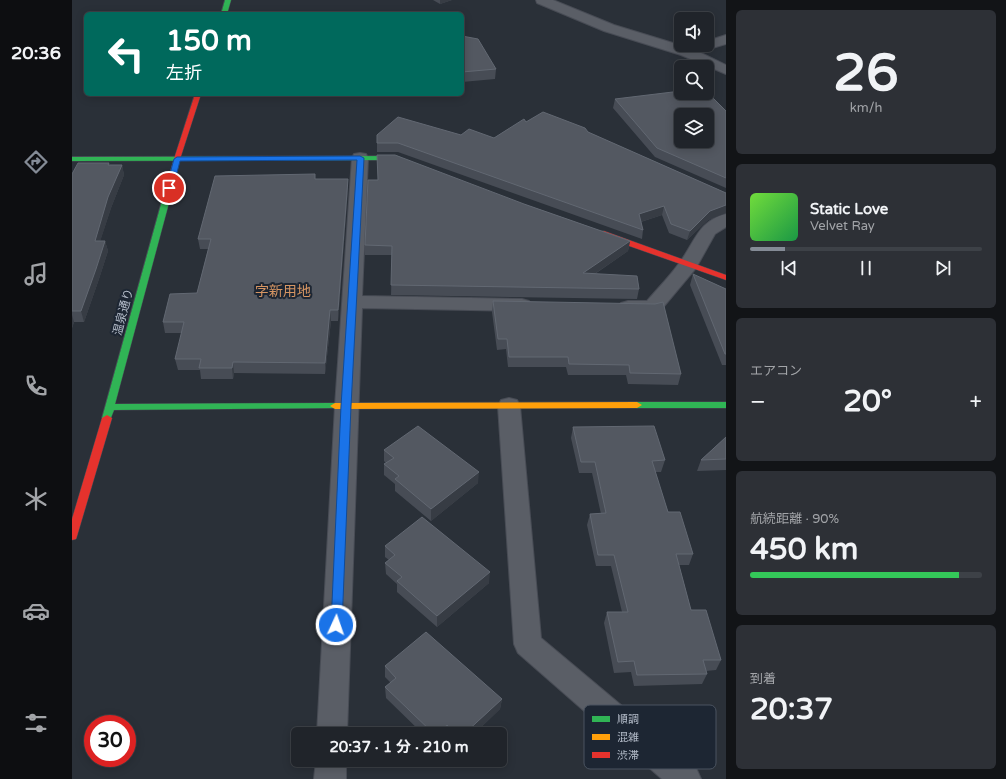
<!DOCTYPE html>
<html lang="ja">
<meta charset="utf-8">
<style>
body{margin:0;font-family:"Varela Round","Noto Sans JP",sans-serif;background:#2d3036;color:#f1f3f6;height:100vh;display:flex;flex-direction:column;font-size:15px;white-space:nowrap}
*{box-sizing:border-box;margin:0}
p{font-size:13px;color:#a2a4a8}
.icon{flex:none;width:22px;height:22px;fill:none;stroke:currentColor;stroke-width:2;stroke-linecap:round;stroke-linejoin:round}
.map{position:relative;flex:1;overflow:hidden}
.sheet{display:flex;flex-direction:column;gap:10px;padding:10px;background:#121417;width:280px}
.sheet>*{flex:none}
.hud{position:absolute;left:12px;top:12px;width:380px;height:84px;border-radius:6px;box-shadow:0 2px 10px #0003,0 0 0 1px #3d4147;background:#00695c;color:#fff;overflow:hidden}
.fabs{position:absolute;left:602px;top:12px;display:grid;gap:8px}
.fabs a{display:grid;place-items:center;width:40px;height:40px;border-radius:6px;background:#20242a;box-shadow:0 2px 10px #0003,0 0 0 1px #3d4147;font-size:20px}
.speed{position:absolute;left:12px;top:715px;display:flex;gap:8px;font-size:20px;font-weight:700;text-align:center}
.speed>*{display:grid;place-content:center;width:52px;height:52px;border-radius:50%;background:#20242a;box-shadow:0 2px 10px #0003,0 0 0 1px #3d4147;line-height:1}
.speed .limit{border:6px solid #d22;background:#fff;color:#111}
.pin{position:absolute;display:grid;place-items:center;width:34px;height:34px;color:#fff;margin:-17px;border:2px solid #fff;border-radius:50%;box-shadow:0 1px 4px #0007}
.me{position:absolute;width:44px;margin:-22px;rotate:3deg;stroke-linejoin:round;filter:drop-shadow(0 0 3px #0008)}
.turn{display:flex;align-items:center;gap:14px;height:84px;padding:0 16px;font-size:18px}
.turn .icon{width:52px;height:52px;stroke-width:2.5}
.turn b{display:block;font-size:28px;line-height:34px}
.big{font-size:30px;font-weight:700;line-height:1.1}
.sheet .card{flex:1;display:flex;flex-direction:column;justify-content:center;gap:6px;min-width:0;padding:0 14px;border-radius:6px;background:#2d3036}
.sheet .dial{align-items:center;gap:0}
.dial b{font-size:52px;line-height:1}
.song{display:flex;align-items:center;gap:12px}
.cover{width:48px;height:48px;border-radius:6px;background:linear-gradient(135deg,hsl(100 70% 55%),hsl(140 70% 35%))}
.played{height:4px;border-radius:2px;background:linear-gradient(90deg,#848b96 15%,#3d4147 15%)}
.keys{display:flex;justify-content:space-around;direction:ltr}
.heat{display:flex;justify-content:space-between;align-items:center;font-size:22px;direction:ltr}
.charge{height:6px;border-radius:3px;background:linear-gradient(90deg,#34c759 90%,#3d4147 0)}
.trip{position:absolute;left:219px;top:727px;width:216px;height:40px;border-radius:6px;background:#20242a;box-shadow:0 2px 10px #0003,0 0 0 1px #3d4147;font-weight:700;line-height:40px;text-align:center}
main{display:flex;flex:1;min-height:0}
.dock{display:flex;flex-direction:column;width:72px;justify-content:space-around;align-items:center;background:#0d0e11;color:#a2a4a8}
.dock .icon{width:28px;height:28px}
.dock .selected{color:#848b96}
.dock b{font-size:18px;color:#f1f3f6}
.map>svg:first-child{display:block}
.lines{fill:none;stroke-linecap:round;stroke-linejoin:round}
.street-casing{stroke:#484c55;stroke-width:2}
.fast-casing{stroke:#484c55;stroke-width:1}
.slow-casing{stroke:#484c55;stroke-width:1}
.jam-casing{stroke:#484c55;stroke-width:1}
.street{fill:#5a5e66;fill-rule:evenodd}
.fast{fill:#30b455;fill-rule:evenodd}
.slow{fill:#ff9f0a;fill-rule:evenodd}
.jam{fill:#e5322d;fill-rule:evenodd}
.wall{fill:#474c55}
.shaded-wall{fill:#373c44}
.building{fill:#535861;stroke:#626872;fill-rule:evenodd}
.route{fill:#1a73e8;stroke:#114b97}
.labels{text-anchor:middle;stroke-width:4;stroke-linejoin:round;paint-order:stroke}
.street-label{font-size:12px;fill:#b4bcc9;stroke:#1d2633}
.quarter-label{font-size:14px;fill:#d59563;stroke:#1d2633}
.key{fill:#1d2633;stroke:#4a5360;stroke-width:1}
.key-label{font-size:11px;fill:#b4bcc9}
</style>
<main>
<nav class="dock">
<b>20:36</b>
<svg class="icon selected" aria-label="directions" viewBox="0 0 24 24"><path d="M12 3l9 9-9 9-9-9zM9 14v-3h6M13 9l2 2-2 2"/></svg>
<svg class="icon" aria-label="music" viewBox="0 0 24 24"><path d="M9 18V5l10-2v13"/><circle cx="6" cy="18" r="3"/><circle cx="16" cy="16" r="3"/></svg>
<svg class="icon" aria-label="phone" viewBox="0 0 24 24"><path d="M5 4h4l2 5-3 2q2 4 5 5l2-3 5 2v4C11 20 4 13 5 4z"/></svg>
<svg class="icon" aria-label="climate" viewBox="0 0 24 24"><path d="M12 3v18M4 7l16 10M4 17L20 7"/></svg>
<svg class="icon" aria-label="car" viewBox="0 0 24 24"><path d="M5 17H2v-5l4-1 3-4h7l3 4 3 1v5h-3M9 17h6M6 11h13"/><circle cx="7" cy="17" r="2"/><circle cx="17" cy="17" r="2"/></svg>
<svg class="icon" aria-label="filters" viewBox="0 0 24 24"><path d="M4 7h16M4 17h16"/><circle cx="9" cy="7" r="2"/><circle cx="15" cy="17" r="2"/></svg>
</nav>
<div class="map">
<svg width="654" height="779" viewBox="0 0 654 779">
<rect width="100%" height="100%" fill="#2a3038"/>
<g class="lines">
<defs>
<path id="street" d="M464 0H481L542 25 614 47 621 45H635V41L654 35V44L627 52 654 65V74L609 55 532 31 465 3Z
M288 153 294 154 296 158 290 296 450 299 457 301 460 305 457 309 450 311 290 308 275 734H245L263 406 280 158 282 154Z
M654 214V227L643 234 624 268 588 311C576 315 561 315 549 311L546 307 549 303 556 301H575C586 288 598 276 608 262 623 242 626 221 654 214Z
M437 398 445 400 448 406 469 638 624 768 629 779H590L446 653 442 644 426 406 429 400Z
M244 760H274V779H242Z"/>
<path id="fast" d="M153 0H159L155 14H149Z
M325 156 338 162 335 164 324 160 0 161V157Z
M91 197H97L98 199 43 404 263 403 268 406 266 408 42 410 38 420H32L30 418Z
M565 402H654V408H565L560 405Z"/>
<path id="slow" d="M565 402 570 405 565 408 263 409 258 406 263 403Z"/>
<path id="jam" d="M123 94H129L108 159 98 199 97 201H91L90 199 102 159Z
M526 231H532L654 275V280L526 235Z
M35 415 40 418 5 536 4 539 0 540V519L30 418Z"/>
</defs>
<use href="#street" class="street-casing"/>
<use href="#fast" class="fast-casing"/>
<use href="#slow" class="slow-casing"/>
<use href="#jam" class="jam-casing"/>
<use href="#street" class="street"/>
<use href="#fast" class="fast"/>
<use href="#slow" class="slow"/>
<use href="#jam" class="jam"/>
</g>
<path class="wall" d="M361 0H380L368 4Z
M390 36 424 69 423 79 390 82Z
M543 99 654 111V188L583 157 541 108Z
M454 122 516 132 654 193V213L636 220 615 240 597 233 590 215 569 222 571 230 570 239 326 152H305V135H389L422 138Z
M37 163V165H50L52 175 39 208 28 241H33L36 251 27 279 12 322H2L0 328V174Z
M244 179H276V189L266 321H259L253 374 162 373 161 379H129L128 370H106L103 359 110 333H93L91 322 125 293 136 249H128L126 239Z
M452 204 558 241 556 251 523 274 567 289 565 299 319 295 320 255H293V245Z
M621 274 654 289V365H650L618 285Z
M421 301 609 374 606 385 556 384 554 375H496L494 367H436L434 349 425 350 420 312Z
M501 427 593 460 589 472H583L596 512 621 554 617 565H607L619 610 649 660 644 670 634 671 635 674 630 684 562 686 559 672 542 673 532 623 535 612H550L539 566H524L515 525 518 514H529L520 473H507L499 438Z
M654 437V470L625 471 629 460Z
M312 450 406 483 359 521 323 491V484L312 475V464L314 463 312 461Z
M313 546 417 583 365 627 325 592V584L314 574 313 563 317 560 313 557Z
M313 666 430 699 428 709 402 734H351L314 698 313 687 319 683 313 677Z"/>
<path class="shaded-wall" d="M368 0H380L368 4Z
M50 165 52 175 39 208 25 251 23 241 36 197Z
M276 179V189L266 321V310Z
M654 205V213L636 220 615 240 618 231 638 211Z
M592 206 590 215 565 223 567 214Z
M33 241 36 251 27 279 12 322 9 311Z
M558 241 556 251 509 283 511 273Z
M258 310 259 321 253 374V363Z
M0 315 2 322 0 328Z
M161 362 162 373 161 379 160 368Z
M407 472 406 483 359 521V509Z
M418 572 417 583 365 627V616Z
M430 699 428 709 402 734H392Z
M375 725 374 734H365Z"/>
<path class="building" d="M390 36 406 39 424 69 390 72Z
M609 91V93H635V92L654 111V178L585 148 543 99ZM609 115H635V141H609Z
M471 112 513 128 516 132 654 193V205L638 211 618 231 599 224 592 206 567 214 571 230 326 143H305V135L326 117 389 135 397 129 422 138 452 119 454 122Z
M305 155H323L452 204 558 241 511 273 565 276 567 289 319 285 320 246 293 245 296 180H306Z
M6 163H37L36 165H50L36 197 23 241H33L24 269 9 311H0V174Z
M243 174V179H276L266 310H258L253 363 161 362 160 368H127L129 359H103L112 322H91L98 294 125 293 139 239H126L143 176Z
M621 274 654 289V354H653Z
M421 301 583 304 591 302 609 374 558 373 557 365 497 364 496 357H437L435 339H426Z
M346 426 407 472 359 509 323 479 327 476 312 464 322 458 312 450Z
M582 426 593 460 580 461 596 512H608L621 554H604L619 610H634L649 660H631L635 674 565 675 562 661 546 662 535 612H556L542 555H526L518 514 534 513 523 462H509L501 427Z
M654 437V459L629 460Z
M350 517 418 572 365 616 325 581 330 577 313 563 323 555 313 546Z
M354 632 430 699 392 734H384L375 725 365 734H362L313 687 324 678 313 666Z"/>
<path class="route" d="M288 156 292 158 279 406 270 625 269 628 264 630 260 628 259 625 269 406 285 160 108 161 101 188 97 190 94 188 102 159 105 157Z"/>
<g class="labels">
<g class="street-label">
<text transform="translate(51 312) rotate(-75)" y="4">温泉通り</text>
</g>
<g class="quarter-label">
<text x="211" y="296">字新用地</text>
</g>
</g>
<rect x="512" y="705" width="132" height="64" rx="6" class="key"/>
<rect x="520" y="716" width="18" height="6" fill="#30b455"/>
<rect x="520" y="734" width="18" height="6" fill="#ff9f0a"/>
<rect x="520" y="752" width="18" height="6" fill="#e5322d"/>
<g class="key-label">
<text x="545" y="723">順調</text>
<text x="545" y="741">混雑</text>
<text x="545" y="759">渋滞</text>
</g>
</svg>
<div class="fabs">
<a><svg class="icon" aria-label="sound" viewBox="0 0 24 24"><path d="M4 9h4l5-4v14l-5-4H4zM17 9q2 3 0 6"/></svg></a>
<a><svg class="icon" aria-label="search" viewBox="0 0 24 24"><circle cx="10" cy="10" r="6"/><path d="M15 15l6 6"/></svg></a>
<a><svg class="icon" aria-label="layers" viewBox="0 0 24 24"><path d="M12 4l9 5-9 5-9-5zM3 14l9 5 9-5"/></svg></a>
</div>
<div class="speed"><div class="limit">30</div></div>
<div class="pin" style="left:97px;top:188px;background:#d93025"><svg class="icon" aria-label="arrive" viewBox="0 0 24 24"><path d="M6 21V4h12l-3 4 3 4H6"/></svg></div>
<svg class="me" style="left:264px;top:625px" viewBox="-20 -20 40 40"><circle r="17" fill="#1a73e8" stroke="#fff" stroke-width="3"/><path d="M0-11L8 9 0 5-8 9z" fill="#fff"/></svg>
<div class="trip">20:37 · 1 分 · 210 m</div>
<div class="hud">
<div class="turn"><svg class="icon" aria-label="left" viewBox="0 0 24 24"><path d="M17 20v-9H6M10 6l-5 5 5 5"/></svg><div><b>150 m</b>左折</div></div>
</div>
</div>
<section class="sheet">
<div class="card dial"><b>26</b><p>km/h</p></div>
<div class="card">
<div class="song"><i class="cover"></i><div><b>Static Love</b><p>Velvet Ray</p></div></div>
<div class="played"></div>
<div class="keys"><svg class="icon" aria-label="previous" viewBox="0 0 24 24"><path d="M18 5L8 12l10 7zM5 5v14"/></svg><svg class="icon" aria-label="pause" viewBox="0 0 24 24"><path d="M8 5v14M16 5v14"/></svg><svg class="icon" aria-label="next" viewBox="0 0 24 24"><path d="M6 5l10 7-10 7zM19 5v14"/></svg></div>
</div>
<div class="card"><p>エアコン</p>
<div class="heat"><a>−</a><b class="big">20°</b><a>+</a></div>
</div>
<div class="card"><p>航続距離 · 90%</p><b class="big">450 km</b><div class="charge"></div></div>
<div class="card"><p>到着</p><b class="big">20:37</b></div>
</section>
</main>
